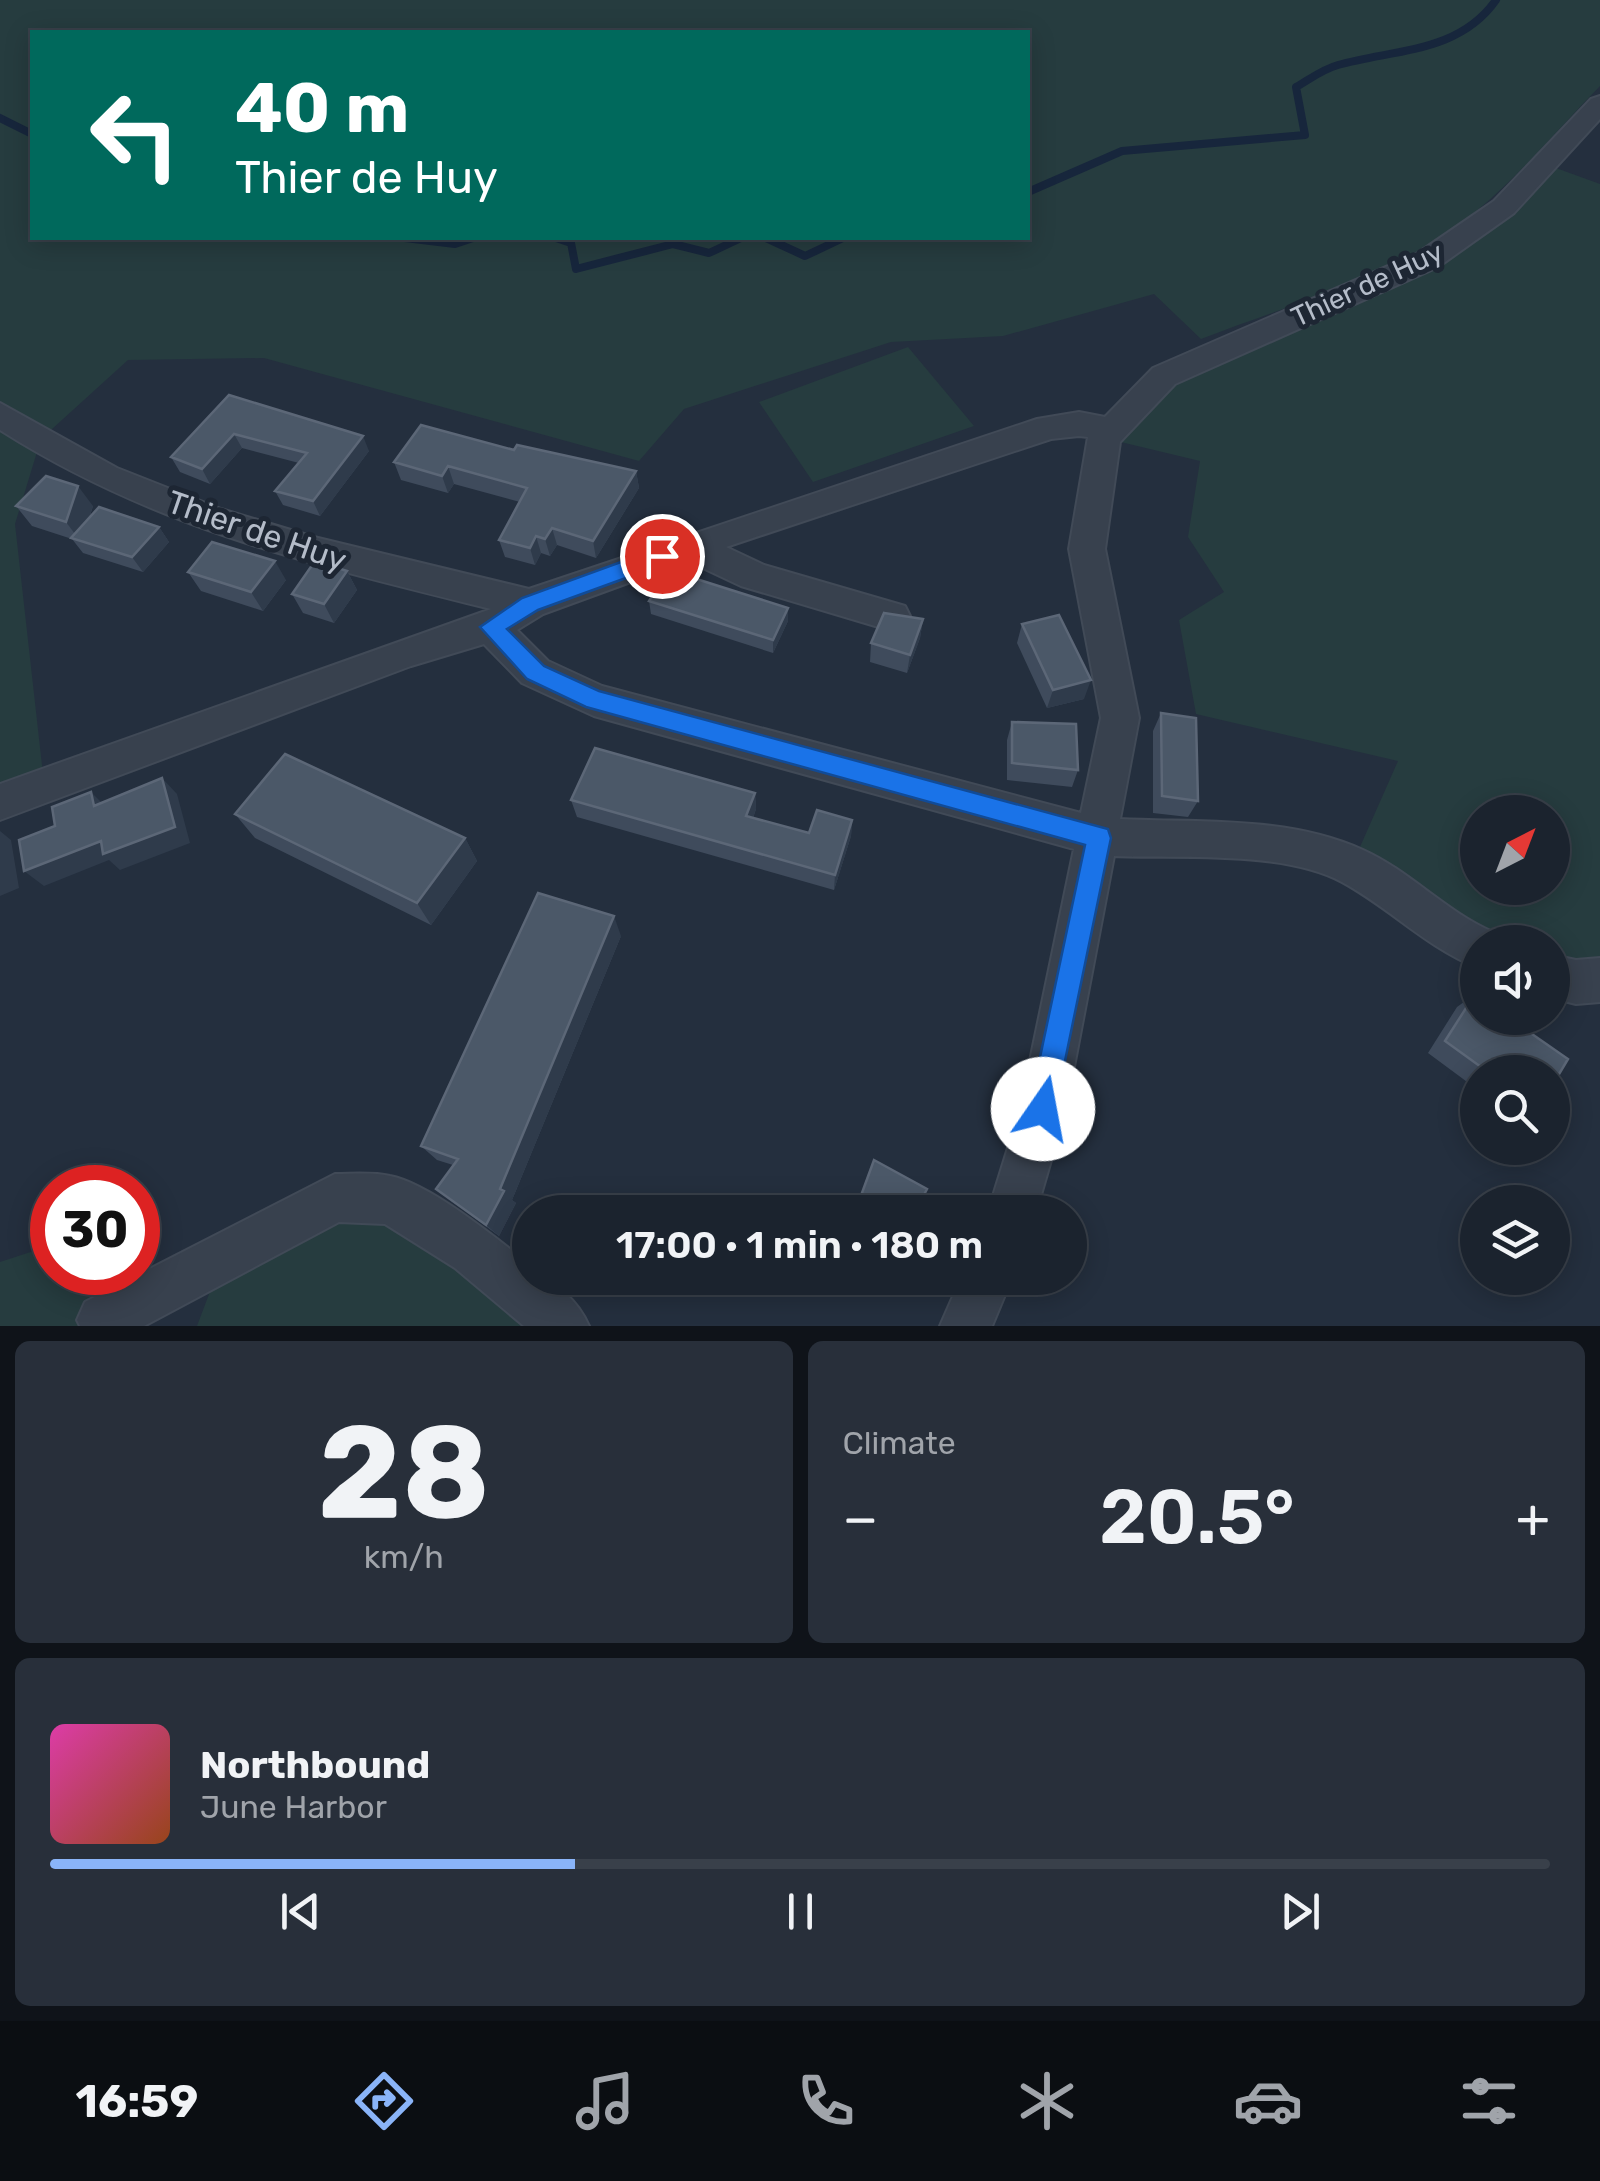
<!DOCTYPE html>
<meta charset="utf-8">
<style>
body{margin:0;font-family:Rubik,sans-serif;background:#282f3a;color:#f1f3f6;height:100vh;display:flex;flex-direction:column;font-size:38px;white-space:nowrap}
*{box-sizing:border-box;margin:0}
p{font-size:32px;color:#a0a4aa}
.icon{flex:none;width:55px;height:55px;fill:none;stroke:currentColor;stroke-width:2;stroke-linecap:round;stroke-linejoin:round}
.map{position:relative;height:1326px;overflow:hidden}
.panel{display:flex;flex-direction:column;gap:15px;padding:15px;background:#0f1319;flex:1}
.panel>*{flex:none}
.hud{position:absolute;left:30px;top:30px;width:1000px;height:210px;border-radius:0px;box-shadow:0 5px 25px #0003,0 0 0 2px #39404a;background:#00695c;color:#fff;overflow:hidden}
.needle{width:65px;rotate:42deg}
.controls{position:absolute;left:1460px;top:795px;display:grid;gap:20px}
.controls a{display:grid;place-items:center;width:110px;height:110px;border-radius:50%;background:#1b232e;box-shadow:0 5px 25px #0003,0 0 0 2px #39404a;font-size:50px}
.speed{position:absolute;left:30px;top:1165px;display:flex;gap:20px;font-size:50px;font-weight:700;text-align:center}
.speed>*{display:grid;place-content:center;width:130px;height:130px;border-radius:50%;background:#1b232e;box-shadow:0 5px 25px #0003,0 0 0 2px #39404a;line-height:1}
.speed .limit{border:15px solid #d22;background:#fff;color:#111}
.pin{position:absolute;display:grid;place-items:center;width:85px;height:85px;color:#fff;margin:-42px;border:5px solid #fff;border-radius:50%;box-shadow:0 2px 10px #0007}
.me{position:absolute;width:110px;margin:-55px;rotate:12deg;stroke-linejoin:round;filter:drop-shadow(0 0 8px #0008)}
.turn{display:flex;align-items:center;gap:35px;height:210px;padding:0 40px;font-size:45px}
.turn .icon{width:130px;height:130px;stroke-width:2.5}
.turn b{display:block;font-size:70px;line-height:85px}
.big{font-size:75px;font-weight:600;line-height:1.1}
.panel .widget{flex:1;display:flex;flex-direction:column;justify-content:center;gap:15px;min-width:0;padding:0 35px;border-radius:15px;background:#282f3a}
.panel .dial{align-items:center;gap:0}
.dial b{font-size:130px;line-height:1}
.song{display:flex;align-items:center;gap:30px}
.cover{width:120px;height:120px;border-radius:15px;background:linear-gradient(135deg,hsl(320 70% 55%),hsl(20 70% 35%))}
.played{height:10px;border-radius:5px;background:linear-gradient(90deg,#8ab4f8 35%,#39404a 35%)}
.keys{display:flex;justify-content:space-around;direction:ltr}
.heat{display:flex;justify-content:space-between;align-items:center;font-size:55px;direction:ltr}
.panel .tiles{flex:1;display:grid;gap:15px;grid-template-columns:1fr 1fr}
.widget:last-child{grid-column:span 2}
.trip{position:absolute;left:512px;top:1195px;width:575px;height:100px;border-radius:50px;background:#1b232e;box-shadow:0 5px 25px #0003,0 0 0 2px #39404a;font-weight:600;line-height:100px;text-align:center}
.tabs{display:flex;height:160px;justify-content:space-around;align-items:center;background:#0b0e12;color:#a0a4aa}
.tabs .icon{width:70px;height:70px}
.tabs .selected{color:#8ab4f8}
.tabs b{font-size:45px;color:#f1f3f6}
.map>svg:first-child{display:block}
.green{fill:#263c3f;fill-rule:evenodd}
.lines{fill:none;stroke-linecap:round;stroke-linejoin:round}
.stream{stroke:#17263c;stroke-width:8}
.minor-casing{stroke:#414a57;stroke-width:4}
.minor{fill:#38414e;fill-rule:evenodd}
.wall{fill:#3f4b5c}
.shaded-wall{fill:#2f3b4b}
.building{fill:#4b5868;stroke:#5c6777;stroke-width:2.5}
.route{fill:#1a73e8;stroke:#114b97;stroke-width:2.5}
.labels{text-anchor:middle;stroke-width:10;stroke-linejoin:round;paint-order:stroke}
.far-street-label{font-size:28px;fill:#b4bcc9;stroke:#1d2633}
.street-label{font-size:32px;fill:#b4bcc9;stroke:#1d2633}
</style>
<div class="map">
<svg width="1600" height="1326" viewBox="0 0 1600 1326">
<rect width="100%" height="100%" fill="#242f3e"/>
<path class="green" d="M0 0H1600V86C1549 138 1502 198 1440 238 1369 284 1280 308 1201 339L1154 294 1003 336 891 342 684 409 639 461 264 358 128 360 41 439 15 524 44 783 0 802ZM32 32H1028V238H32Z
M1545 164 1600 184V980L1553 974 1552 942H1478L1352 865 1398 761 1196 714 1179 620 1224 592 1188 537 1200 461 1104 438 1223 350 1428 260ZM1478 812H1552V888H1478Z
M908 347 974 426 813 482 759 402Z
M391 1200 563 1326H197L223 1257Z
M52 1245V1272L81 1273 103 1320 93 1326H0V1262Z"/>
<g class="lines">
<path class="stream" d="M0 118 32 134
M1028 192 1122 151 1305 135 1296 87C1310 79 1323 69 1338 65 1395 49 1459 53 1496 0
M405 238 455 244 473 238
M556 238 571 243 576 269 673 244 709 253 741 238
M766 238 805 256 843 238"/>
<defs>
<path id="minor" d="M1600 96V119L1514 213 1438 267 1175 384 1120 442 1105 549 1139 718 1120 819C1201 823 1289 816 1363 850 1410 871 1446 912 1493 932L1498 942H1478V968C1426 947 1390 908 1342 882 1283 850 1180 859 1114 856L1066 1109 1036 1212H988L1020 1109 1074 849 594 716 522 683 484 644 411 666 0 820V784L491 609C314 565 156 529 0 430V403L117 468 221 509 314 537 529 589 1037 419 1079 412 1105 417 1153 368 1418 253 1494 201 1591 99ZM1079 436 1088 437 1069 549 1101 718 1081 813 602 686 548 661 517 630 543 614 688 561 741 586 892 631 905 626 910 616 905 606 764 565 726 547 1051 439Z
M1552 955 1576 960 1600 958V1002L1576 1004 1552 998Z
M335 1174C353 1174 373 1172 390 1176 429 1183 499 1240 530 1265V1278C556 1278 579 1303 589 1326H524L455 1268 385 1224 339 1222 144 1326H80L77 1320 85 1302Z
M961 1278H1012L992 1326H940Z"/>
</defs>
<use href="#minor" class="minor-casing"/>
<use href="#minor" class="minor"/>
</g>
<path class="wall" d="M229 395 369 451 320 516 283 505 275 491 299 463 242 448 210 484 180 472 171 457Z
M514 450 636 471 639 488 596 558 557 545 550 556 541 553 535 565 505 557 499 540 520 502 454 484 448 493 401 480 394 462Z
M16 506H93L89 519 159 527 169 542 143 572 83 553 72 539 32 526Z
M347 571 357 590 334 623 303 613 292 594Z
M188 572 286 580 263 611 201 591Z
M649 601 788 621 773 653 651 614Z
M923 619 920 638 907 673 870 662 871 643Z
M1022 624 1084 699 1047 708 1017 643Z
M1161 713 1198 801 1188 817 1153 813V731Z
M1012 722 1078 770 1072 787 1007 780V740Z
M755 793 756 809 753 818 809 833 852 820 851 836 834 890 577 817 571 800Z
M235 814 465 838 477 861 431 925 255 838Z
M621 936 512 1200 516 1203 499 1236 436 1189 453 1165 437 1160 421 1146Z
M1475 994 1552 1072H1478V1090L1428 1053 1457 1007Z"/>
<path class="shaded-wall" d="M234 434 242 448 210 484 202 469Z
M363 436 369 451 320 516 313 501Z
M448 466 454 484 448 493 442 476Z
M636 471 639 488 596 558 593 541Z
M78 486 93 506 81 542 66 522Z
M159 527 169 542 143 572 132 557Z
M552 528 557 545 550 556 545 539Z
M536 536 541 553 535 565 530 548Z
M275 561 286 580 263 611 251 592Z
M347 571 357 590 334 623 324 604Z
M788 608V621L773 653V640Z
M923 619 920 638 907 673 910 655Z
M1091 680 1084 699 1047 708 1053 690Z
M162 778 177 794 190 843 120 870 109 860 44 886 24 871Z
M91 792 108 809 94 806Z
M755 793 756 809 748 832 746 816Z
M852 820 851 836 834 890 835 875Z
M0 831 11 840 19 888 0 896Z
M465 838 477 861 431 925 417 903Z
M614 916 621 936 512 1200 516 1203 499 1236 486 1225 500 1189Z"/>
<path class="building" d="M229 395 363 436 313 501 275 491 307 453 234 434 202 469 171 457Z
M421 425 514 450 517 445 636 471 593 541 552 528 545 539 536 536 530 548 499 540 527 488 448 466 442 476 394 462Z
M46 476 78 486 66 522 16 506Z
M99 507 159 527 132 557 71 538Z
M212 542 275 561 251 592 188 572Z
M315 561 347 571 324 604 292 594Z
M668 570 788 608 773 640 649 601Z
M884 613 923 619 910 655 871 643Z
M1059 615 1091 680 1053 690 1022 624Z
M1161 713 1196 718 1198 801 1162 796Z
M1012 722 1076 724 1078 770 1012 763Z
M595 748 755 793 746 816 809 833 817 810 852 820 835 875 571 800Z
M285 754 465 838 417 903 235 814Z
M162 778 175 827 103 854 101 841 24 871 19 840 55 826 52 807 91 792 94 806Z
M538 893 614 916 500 1189 504 1191 486 1225 436 1189 458 1159 421 1146Z
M1475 994 1478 996V1018H1509L1568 1059 1552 1086V1072H1488L1445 1041Z
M874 1160 927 1189 915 1212H855Z"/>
<path class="route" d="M662 547 670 550V562L538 610 507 629 544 666 599 691 1108 829 1111 838 1053 1119 1043 1123 1033 1119 1029 1109 1085 845 586 707 527 679 480 627 522 598Z"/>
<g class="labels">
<g class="far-street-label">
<text transform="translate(1367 284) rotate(-25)" y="10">Thier de Huy</text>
</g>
<g class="street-label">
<text transform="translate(257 531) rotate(19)" y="11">Thier de Huy</text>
</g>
</g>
</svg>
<div class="controls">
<a><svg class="needle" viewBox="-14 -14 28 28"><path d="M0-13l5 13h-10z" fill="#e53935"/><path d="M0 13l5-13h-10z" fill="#a0a4aa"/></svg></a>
<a><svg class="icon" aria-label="sound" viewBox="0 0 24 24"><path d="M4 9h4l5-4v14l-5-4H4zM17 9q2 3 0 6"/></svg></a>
<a><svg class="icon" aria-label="search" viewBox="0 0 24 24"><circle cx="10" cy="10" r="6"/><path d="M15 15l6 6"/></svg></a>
<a><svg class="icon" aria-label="layers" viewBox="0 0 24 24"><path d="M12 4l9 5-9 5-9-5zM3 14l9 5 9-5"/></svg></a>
</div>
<div class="speed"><div class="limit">30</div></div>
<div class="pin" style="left:662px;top:556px;background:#d93025"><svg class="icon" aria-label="arrive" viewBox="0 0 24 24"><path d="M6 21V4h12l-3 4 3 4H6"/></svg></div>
<svg class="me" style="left:1043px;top:1109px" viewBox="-20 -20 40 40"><circle r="19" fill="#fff"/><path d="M0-13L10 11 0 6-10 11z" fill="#1a73e8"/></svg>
<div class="trip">17:00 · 1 min · 180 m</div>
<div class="hud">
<div class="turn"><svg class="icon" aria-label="left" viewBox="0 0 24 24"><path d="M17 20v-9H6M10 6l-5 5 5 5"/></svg><div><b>40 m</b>Thier de Huy</div></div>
</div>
</div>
<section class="panel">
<div class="tiles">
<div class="widget dial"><b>28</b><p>km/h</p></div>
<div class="widget"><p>Climate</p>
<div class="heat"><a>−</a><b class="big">20.5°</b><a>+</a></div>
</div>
<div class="widget">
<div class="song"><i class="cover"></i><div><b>Northbound</b><p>June Harbor</p></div></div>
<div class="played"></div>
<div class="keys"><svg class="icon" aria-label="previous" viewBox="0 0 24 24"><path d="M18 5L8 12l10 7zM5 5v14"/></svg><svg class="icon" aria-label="pause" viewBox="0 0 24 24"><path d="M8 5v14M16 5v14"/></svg><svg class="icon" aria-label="next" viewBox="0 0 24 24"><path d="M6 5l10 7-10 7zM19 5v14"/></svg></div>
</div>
</div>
</section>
<nav class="tabs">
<b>16:59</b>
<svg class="icon selected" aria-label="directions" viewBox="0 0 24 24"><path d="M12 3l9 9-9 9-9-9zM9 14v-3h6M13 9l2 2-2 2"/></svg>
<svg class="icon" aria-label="music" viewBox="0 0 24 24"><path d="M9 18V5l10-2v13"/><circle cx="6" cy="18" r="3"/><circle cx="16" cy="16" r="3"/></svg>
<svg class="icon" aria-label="phone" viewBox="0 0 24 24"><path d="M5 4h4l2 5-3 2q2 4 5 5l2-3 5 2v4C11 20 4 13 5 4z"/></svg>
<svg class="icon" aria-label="climate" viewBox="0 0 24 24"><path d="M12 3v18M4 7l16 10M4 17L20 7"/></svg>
<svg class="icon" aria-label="car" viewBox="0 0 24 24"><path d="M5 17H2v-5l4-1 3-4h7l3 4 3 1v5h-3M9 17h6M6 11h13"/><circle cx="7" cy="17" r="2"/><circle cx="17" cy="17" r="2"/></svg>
<svg class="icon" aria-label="filters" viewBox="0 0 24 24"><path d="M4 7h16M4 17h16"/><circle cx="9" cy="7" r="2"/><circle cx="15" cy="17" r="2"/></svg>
</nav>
